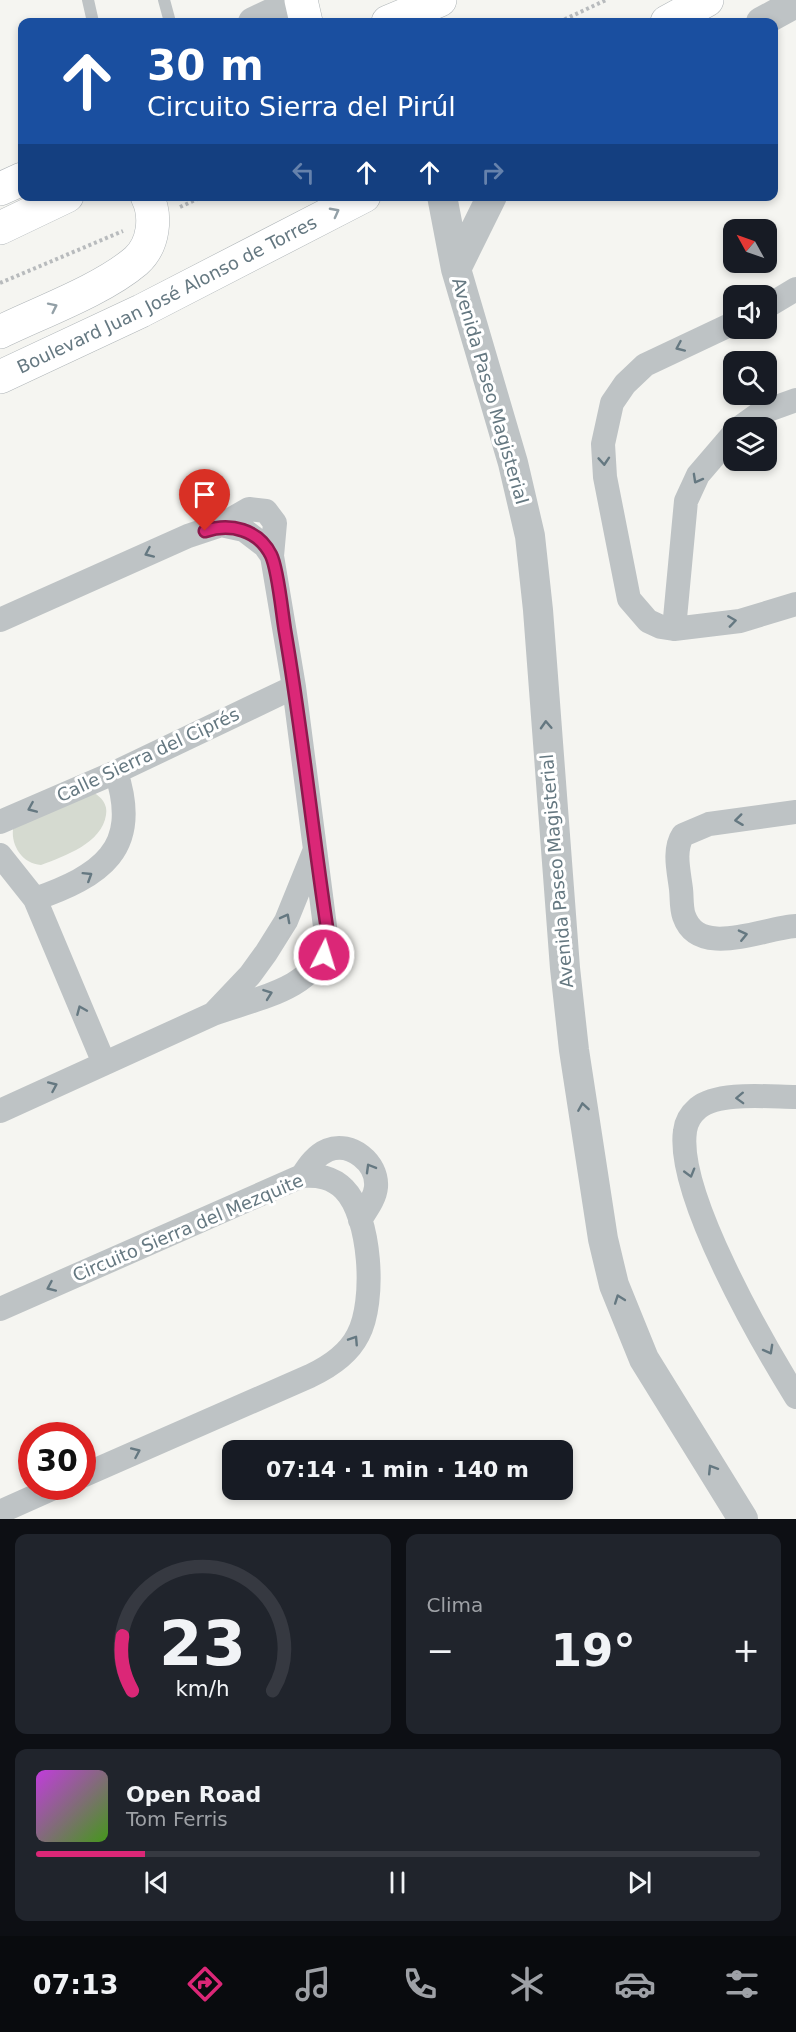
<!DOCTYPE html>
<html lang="es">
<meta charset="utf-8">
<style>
body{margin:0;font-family:"DejaVu Sans",sans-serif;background:#20242c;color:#f1f3f6;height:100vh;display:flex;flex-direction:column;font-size:22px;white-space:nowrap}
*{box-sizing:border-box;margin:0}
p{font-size:20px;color:#9ea1a6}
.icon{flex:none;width:33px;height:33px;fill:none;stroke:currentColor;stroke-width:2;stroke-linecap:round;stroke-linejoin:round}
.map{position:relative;height:1519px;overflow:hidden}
.drawer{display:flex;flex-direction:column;gap:15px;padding:15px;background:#0d0f14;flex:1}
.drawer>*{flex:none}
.hud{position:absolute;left:18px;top:18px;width:760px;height:183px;border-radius:12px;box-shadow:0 3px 9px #0003;background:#1a4fa0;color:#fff;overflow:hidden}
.needle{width:39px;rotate:310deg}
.buttons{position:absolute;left:723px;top:219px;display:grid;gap:12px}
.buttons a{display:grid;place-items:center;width:54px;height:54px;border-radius:12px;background:#171b24;box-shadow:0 3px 9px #0003;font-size:30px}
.speed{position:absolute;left:18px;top:1422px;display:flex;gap:12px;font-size:30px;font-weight:700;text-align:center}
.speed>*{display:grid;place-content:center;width:78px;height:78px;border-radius:50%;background:#171b24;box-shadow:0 3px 9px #0003;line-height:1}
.speed .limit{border:9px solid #d22;background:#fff;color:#111}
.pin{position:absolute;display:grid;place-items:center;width:51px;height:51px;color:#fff;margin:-62px -26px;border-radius:50% 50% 50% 0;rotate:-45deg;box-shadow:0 0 6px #0007}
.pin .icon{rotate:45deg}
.me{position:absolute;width:66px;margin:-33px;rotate:5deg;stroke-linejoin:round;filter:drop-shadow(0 0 4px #0008)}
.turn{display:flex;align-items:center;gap:21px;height:126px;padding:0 30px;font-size:27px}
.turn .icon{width:78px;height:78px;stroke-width:2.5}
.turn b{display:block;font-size:42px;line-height:51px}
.lanes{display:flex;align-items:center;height:57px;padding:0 30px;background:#0003;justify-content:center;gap:30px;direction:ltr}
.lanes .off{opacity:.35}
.big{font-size:45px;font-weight:800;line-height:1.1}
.drawer .card{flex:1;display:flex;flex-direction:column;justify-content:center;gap:9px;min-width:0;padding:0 21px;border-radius:12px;background:#20242c}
.drawer .dial{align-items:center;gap:0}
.dial svg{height:156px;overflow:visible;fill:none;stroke:#363941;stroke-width:7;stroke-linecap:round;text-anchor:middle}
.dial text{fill:#f1f3f6;stroke:none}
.song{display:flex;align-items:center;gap:18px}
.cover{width:72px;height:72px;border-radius:9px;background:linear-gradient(135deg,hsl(290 70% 55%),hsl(100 70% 35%))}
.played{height:6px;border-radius:3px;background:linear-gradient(90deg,#db2777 15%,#363941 15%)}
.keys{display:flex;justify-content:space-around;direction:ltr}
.heat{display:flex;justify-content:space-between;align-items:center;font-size:33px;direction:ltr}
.drawer .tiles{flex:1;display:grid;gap:15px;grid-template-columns:1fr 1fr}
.card:last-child{grid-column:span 2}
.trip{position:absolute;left:222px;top:1440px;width:351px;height:60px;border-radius:12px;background:#171b24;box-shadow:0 3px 9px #0003;font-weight:800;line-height:60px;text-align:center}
.tab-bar{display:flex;height:96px;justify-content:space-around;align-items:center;background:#090b0e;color:#9ea1a6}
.tab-bar .icon{width:42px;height:42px}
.tab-bar .on{color:#db2777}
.tab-bar b{font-size:27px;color:#f1f3f6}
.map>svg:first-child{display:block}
.green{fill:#d5dad0}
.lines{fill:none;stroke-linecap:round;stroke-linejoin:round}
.primary-casing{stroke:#afb5b8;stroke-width:34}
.path{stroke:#b8bbbd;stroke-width:4;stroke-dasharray:3 3;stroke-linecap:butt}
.service{stroke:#bec3c5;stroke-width:12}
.minor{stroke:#bec3c5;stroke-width:24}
.tertiary{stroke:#bec3c5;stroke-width:30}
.primary{stroke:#fff;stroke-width:33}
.oneway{stroke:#93a0a7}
.oneway2{stroke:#657881}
.route-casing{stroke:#8e194d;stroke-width:15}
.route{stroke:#db2777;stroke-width:10}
.labels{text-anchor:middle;stroke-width:6;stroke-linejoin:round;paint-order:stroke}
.street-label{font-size:18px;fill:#657881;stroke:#fff}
</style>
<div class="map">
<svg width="796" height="1519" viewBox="0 0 796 1519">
<rect width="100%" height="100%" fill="#f5f5f1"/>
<path class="green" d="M93 792C101 797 108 804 106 815 102 843 65 856 41 865 23 864 11 846 13 829Z"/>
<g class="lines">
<defs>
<g id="primary">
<path d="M301 0 306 22"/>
<path d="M388 22 440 0"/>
<path d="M667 22 707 0"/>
<path d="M0 189 22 179"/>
<path d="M0 228 67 196"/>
<path d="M0 332C41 312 102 290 136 261 154 245 157 216 147 196"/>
<path id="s1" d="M0 377 141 311 364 196"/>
</g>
</defs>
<use href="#primary" class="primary-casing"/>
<path class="path" d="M559 22 606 0
M180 207 204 196
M0 283 123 231"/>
<path class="service" d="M88 0 93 22
M164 0 170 22"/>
<path class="minor" d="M766 307 796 289
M734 323 645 365 625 384 612 403 603 444 605 477 629 599 648 621 661 627 674 629 740 621 796 604
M739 428 760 413 796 400
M221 525 249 509 266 511 275 523 272 556
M0 620 188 536 221 525 244 530 265 546 272 556 294 687 327 942C316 990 253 999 213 1014
M674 629 686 501 698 475 734 433
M796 812 709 824 683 835C673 850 679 872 681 889 682 897 681 908 684 916 699 959 762 928 796 926
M0 822 116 772 294 687
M0 855 35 899 104 1063
M35 899C100 876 142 850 116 772
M796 1097C771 1097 718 1091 698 1108 691 1114 686 1122 685 1131 676 1194 762 1342 796 1397
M0 1111 213 1014 250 975 266 953 286 921 314 852
M302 1176C309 1165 316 1155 328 1150 351 1141 378 1163 376 1187 375 1199 366 1210 360 1220
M0 1309 302 1176C318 1175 332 1177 344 1189 371 1216 376 1302 358 1335 348 1355 329 1367 310 1376L82 1476
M0 1512 58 1486"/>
<path class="tertiary" d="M253 22 300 0
M761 22 796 3
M442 196 456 269 513 463 530 536 538 610 565 968 574 1050 603 1239 614 1285 644 1359 743 1519
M456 269 492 196"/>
<use href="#primary" class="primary"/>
</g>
<defs><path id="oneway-chevron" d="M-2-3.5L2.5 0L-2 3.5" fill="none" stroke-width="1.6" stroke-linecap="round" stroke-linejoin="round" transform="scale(1.5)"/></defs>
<g class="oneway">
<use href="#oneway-chevron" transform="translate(335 212) rotate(-28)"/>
<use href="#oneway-chevron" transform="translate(53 307) rotate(-26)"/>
</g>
<g class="oneway2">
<use href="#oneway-chevron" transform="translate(680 347) rotate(156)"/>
<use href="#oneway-chevron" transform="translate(604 461) rotate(86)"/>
<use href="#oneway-chevron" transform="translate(697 479) rotate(119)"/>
<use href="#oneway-chevron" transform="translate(149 553) rotate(156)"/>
<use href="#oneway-chevron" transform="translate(732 621) rotate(-8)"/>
<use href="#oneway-chevron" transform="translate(546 725) rotate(-93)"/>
<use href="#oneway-chevron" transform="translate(32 808) rotate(157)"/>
<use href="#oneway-chevron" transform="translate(739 820) rotate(173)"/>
<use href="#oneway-chevron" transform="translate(88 876) rotate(-32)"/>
<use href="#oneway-chevron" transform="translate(286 918) rotate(-62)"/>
<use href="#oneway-chevron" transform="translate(743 935) rotate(-13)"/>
<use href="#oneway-chevron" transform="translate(268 994) rotate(-20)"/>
<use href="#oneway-chevron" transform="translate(81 1010) rotate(-113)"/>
<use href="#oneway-chevron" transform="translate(53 1086) rotate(-24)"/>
<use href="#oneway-chevron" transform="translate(740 1098) rotate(178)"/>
<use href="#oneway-chevron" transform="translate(583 1107) rotate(-99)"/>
<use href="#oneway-chevron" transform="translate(370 1168) rotate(-120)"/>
<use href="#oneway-chevron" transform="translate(690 1173) rotate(74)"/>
<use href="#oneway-chevron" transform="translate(51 1287) rotate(156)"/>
<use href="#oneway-chevron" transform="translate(619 1299) rotate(-110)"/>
<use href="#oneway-chevron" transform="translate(354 1340) rotate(-57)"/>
<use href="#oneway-chevron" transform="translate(769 1350) rotate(61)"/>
<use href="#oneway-chevron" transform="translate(136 1452) rotate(-24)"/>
<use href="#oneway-chevron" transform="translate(712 1469) rotate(-122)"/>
</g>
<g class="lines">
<defs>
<path id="route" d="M205 531C230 523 258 529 271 555 278 569 282 613 285 631 302 729 312 829 327 928L324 955"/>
</defs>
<use href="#route" class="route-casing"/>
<use href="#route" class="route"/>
</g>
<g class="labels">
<g class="street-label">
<text dy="6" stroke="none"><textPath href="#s1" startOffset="186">Boulevard Juan José Alonso de Torres</textPath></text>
<text transform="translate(490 391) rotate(74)" y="6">Avenida Paseo Magisterial</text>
<text transform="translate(148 755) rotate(-25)" y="6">Calle Sierra del Ciprés</text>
<text transform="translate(557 871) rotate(-95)" y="6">Avenida Paseo Magisterial</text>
<text transform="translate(188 1228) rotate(-23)" y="6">Circuito Sierra del Mezquite</text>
</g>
</g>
</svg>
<div class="buttons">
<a><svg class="needle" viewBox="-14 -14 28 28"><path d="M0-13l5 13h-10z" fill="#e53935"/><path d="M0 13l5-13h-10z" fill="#9ea1a6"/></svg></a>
<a><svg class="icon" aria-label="sound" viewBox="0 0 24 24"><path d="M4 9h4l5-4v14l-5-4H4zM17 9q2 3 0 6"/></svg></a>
<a><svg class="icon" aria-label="search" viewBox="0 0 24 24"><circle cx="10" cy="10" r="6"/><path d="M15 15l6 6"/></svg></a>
<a><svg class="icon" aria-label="layers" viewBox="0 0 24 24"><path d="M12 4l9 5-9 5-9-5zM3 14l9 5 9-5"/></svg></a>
</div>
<div class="speed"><div class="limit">30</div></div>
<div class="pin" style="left:205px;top:531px;background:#d93025"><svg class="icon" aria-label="arrive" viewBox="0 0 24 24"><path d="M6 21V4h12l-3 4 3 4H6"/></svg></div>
<svg class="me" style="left:324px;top:955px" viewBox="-20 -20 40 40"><circle r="17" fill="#db2777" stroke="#fff" stroke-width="3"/><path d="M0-11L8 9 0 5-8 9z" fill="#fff"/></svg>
<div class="trip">07:14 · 1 min · 140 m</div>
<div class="hud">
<div class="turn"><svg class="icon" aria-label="ahead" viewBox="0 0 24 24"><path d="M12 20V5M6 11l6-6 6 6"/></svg><div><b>30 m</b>Circuito Sierra del Pirúl</div></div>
<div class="lanes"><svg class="icon off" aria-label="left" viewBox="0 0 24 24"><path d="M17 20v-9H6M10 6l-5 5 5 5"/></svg><svg class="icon" aria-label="ahead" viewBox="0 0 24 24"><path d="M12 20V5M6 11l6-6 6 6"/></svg><svg class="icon" aria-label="ahead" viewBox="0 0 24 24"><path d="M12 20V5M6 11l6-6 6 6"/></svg><svg class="icon off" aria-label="right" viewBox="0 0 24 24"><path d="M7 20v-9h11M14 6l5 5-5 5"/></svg></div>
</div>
</div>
<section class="drawer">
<div class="tiles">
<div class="card dial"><svg viewBox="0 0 100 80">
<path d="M14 69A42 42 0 1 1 86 69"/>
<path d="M14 69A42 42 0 0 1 9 41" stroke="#db2777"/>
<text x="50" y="56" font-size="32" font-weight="700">23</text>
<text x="50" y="72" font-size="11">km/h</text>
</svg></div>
<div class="card"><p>Clima</p>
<div class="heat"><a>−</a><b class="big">19°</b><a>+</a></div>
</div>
<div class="card">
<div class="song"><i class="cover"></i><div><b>Open Road</b><p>Tom Ferris</p></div></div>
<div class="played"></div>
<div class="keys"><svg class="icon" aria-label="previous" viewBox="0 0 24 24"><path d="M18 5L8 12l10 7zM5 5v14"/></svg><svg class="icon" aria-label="pause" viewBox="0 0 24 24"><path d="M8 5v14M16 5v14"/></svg><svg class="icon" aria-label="next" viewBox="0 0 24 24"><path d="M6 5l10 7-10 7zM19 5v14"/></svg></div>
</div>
</div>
</section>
<nav class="tab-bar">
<b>07:13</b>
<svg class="icon on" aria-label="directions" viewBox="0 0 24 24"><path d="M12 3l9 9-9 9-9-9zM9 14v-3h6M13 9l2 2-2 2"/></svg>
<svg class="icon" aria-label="music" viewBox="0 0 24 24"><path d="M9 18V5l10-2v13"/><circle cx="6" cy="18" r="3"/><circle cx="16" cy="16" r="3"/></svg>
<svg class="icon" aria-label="phone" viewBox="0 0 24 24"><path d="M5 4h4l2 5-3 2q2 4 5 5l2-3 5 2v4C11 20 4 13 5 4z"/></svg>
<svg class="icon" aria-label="climate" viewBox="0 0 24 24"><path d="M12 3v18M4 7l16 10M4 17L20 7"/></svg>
<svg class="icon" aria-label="car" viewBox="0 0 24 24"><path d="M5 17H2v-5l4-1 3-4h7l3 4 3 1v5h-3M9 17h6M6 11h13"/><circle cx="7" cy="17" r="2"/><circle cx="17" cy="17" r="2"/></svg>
<svg class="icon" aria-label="filters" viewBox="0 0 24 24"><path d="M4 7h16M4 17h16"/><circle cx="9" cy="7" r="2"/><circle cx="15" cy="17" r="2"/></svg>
</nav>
